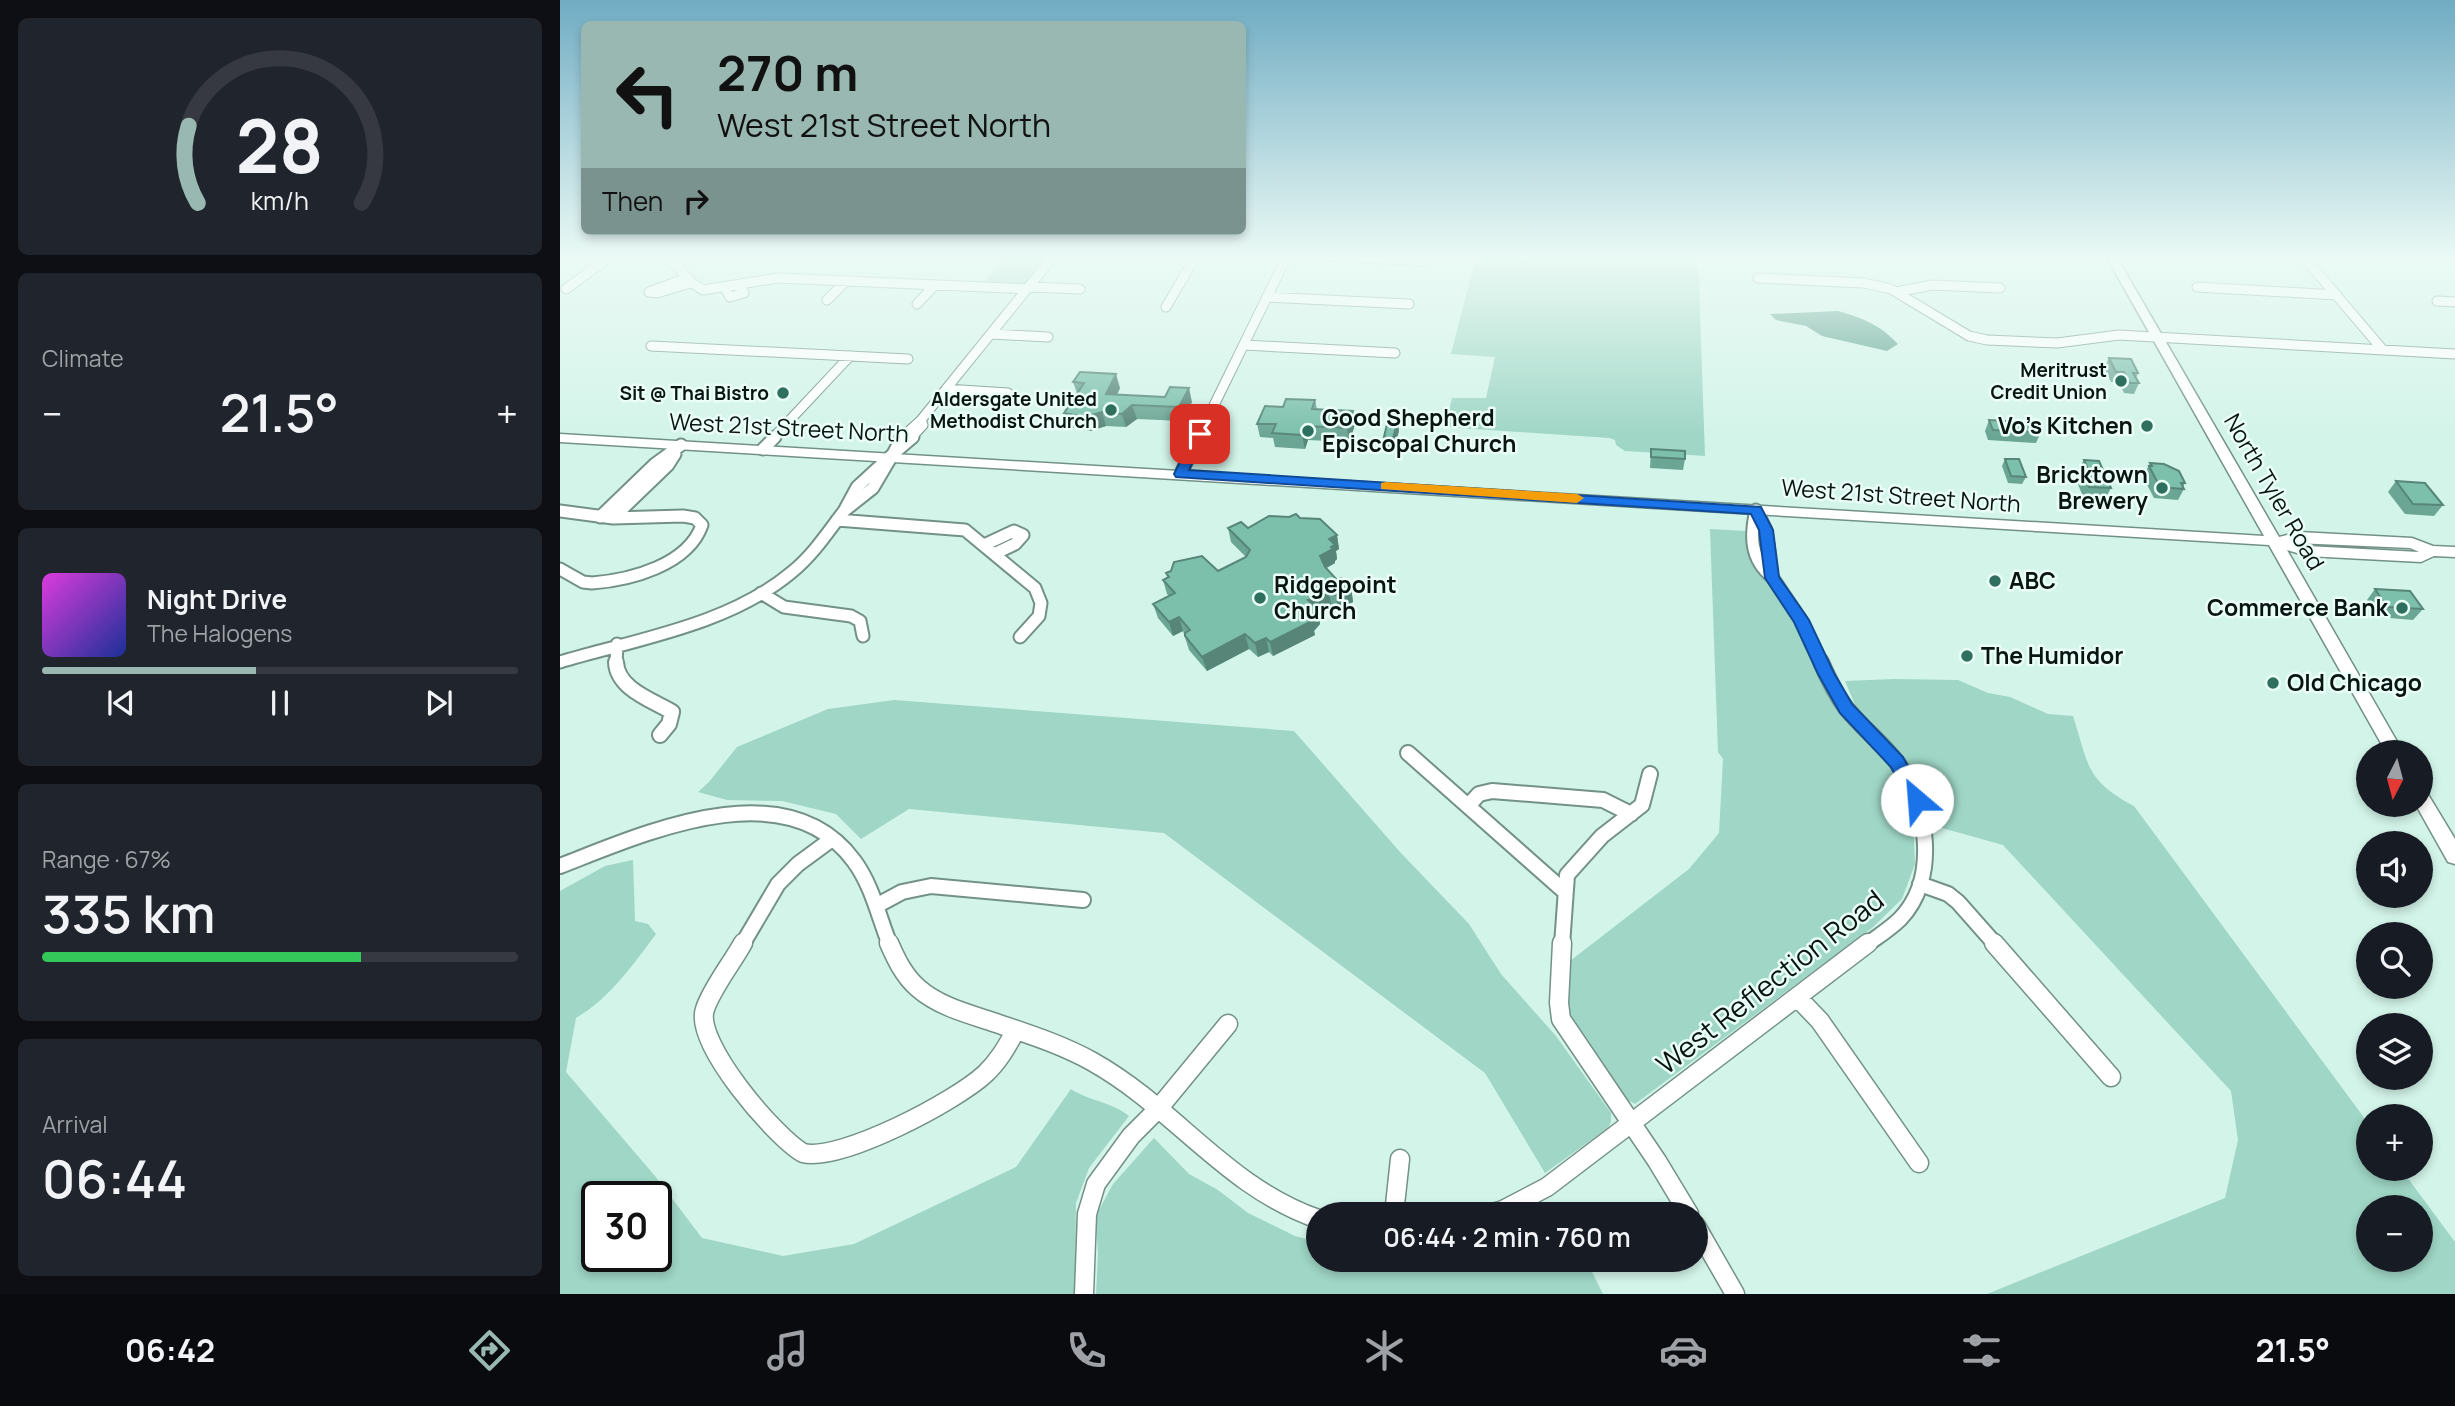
<!DOCTYPE html>
<meta charset="utf-8">
<style>
body{margin:0;font-family:Manrope,sans-serif;background:#20242c;color:#f1f3f6;height:100vh;display:flex;flex-direction:column;font-size:26px;white-space:nowrap}
*{box-sizing:border-box;margin:0}
p{font-size:23px;color:#9ea1a6}
.icon{flex:none;width:38px;height:38px;fill:none;stroke:currentColor;stroke-width:2;stroke-linecap:round;stroke-linejoin:round}
.map{position:relative;flex:1;overflow:hidden}
.details{display:flex;flex-direction:column;gap:18px;padding:18px;background:#0d0f14;width:560px}
.details>*{flex:none}
.guide{position:absolute;left:21px;top:21px;width:665px;height:214px;border-radius:10px;box-shadow:0 4px 10px #0003;background:#99b8b2;color:#111;overflow:hidden}
.needle{width:46px;rotate:186deg}
.fabs{position:absolute;left:1796px;top:740px;display:grid;gap:14px}
.fabs a{display:grid;place-items:center;width:77px;height:77px;border-radius:50%;background:#171b24;box-shadow:0 4px 10px #0003;font-size:35px}
.speed{position:absolute;left:21px;top:1181px;display:flex;gap:14px;font-size:35px;font-weight:700;text-align:center}
.speed>*{display:grid;place-content:center;width:91px;height:91px;border-radius:50%;background:#171b24;box-shadow:0 4px 10px #0003;line-height:1}
.speed .limit{border:4px solid #111;border-radius:10px;background:#fff;color:#111}
.pin{position:absolute;display:grid;place-items:center;width:60px;height:60px;color:#fff;margin:-30px;border-radius:14px;box-shadow:0 4px 10px #0006}
.me{position:absolute;width:77px;margin:-38px;rotate:333deg;stroke-linejoin:round;filter:drop-shadow(0 0 5px #0008)}
.turn{display:flex;align-items:center;gap:24px;height:147px;padding:0 21px;font-size:32px}
.turn .icon{width:91px;height:91px;stroke-width:2.5}
.turn b{display:block;font-size:49px;line-height:60px}
.then{display:flex;align-items:center;height:66px;padding:0 21px;background:#0003;gap:14px;font-size:26px}
.big{font-size:52px;font-weight:600;line-height:1.1}
.details .card{flex:1;display:flex;flex-direction:column;justify-content:center;gap:10px;min-width:0;padding:0 24px;border-radius:10px;background:#20242c}
.details .dial{align-items:center;gap:0}
.dial svg{height:182px;overflow:visible;fill:none;stroke:#363941;stroke-width:7;stroke-linecap:round;text-anchor:middle}
.dial text{fill:#f1f3f6;stroke:none}
.song{display:flex;align-items:center;gap:21px}
.cover{width:84px;height:84px;border-radius:10px;background:linear-gradient(135deg,hsl(300 70% 55%),hsl(230 70% 35%))}
.played{height:7px;border-radius:4px;background:linear-gradient(90deg,#99b8b2 45%,#363941 45%)}
.keys{display:flex;justify-content:space-around;direction:ltr}
.heat{display:flex;justify-content:space-between;align-items:center;font-size:38px;direction:ltr}
.charge{height:10px;border-radius:5px;background:linear-gradient(90deg,#34c759 67%,#363941 0)}
.trip{position:absolute;left:746px;top:1202px;width:402px;height:70px;border-radius:35px;background:#171b24;box-shadow:0 4px 10px #0003;font-weight:600;line-height:70px;text-align:center}
.tab-bar{display:flex;height:112px;justify-content:space-around;align-items:center;background:#090b0e;color:#9ea1a6}
.tab-bar .icon{width:49px;height:49px}
.tab-bar .active{color:#99b8b2}
.tab-bar b{font-size:32px;color:#f1f3f6}
main{display:flex;flex:1;min-height:0}
.map>svg:first-child{display:block}
.green{fill:#9fd6c5;fill-rule:evenodd}
.water{fill:#5c9f8c}
.lines{fill:none;stroke-linecap:round;stroke-linejoin:round}
.minor-far3-casing{stroke:#739187;stroke-width:11}
.minor-far2-casing{stroke:#739187;stroke-width:15}
.minor-far1-casing{stroke:#739187;stroke-width:18}
.minor-casing{stroke:#739187;stroke-width:21}
.secondary-casing{stroke:#739187;stroke-width:3}
.minor-far3{stroke:#fff;stroke-width:9}
.minor-far2{stroke:#fff;stroke-width:11}
.minor-far1{stroke:#fff;stroke-width:14}
.minor{stroke:#fff;stroke-width:18}
.secondary{fill:#fff;fill-rule:evenodd}
.wall{fill:#6ba594}
.shaded-wall{fill:#578678}
.building{fill:#7cc0ac;stroke:#578678;stroke-width:2}
.route{fill:#1a73e8;stroke:#114b97;stroke-width:2}
.slow{fill:#f59e0b}
.poi-dot{fill:#2e6f5e;stroke:#eafef7;stroke-width:2.5}
.labels{text-anchor:middle;stroke-width:5;stroke-linejoin:round;paint-order:stroke}
.far-poi-label{font-size:19px;font-weight:bold;fill:#091512;stroke:#eafef7;text-anchor:end}
.poi-label{font-size:23px;font-weight:bold;fill:#091512;stroke:#eafef7;text-anchor:start}
.street-label{font-size:23px;fill:#091512;stroke:#eafef7}
.near-street-label{font-size:28px;fill:#091512;stroke:#eafef7}
</style>
<main>
<section class="details">
<div class="card dial"><svg viewBox="0 0 100 80">
<path d="M14 69A42 42 0 1 1 86 69"/>
<path d="M14 69A42 42 0 0 1 10 35" stroke="#99b8b2"/>
<text x="50" y="56" font-size="32" font-weight="700">28</text>
<text x="50" y="72" font-size="11">km/h</text>
</svg></div>
<div class="card"><p>Climate</p>
<div class="heat"><a>−</a><b class="big">21.5°</b><a>+</a></div>
</div>
<div class="card">
<div class="song"><i class="cover"></i><div><b>Night Drive</b><p>The Halogens</p></div></div>
<div class="played"></div>
<div class="keys"><svg class="icon" aria-label="previous" viewBox="0 0 24 24"><path d="M18 5L8 12l10 7zM5 5v14"/></svg><svg class="icon" aria-label="pause" viewBox="0 0 24 24"><path d="M8 5v14M16 5v14"/></svg><svg class="icon" aria-label="next" viewBox="0 0 24 24"><path d="M6 5l10 7-10 7zM19 5v14"/></svg></div>
</div>
<div class="card"><p>Range · 67%</p><b class="big">335 km</b><div class="charge"></div></div>
<div class="card"><p>Arrival</p><b class="big">06:44</b></div>
</section>
<div class="map">
<svg width="1895" height="1294" viewBox="0 0 1895 1294">
<rect width="100%" height="100%" fill="#d3f4e9"/>
<path class="green" d="M445 256H482L484 261 464 286 422 285Z
M916 256H1138L1145 456 1065 451 1056 445 1055 440 1049 438 885 427 892 398H926L935 357 891 354Z
M1150 529 1185 531 1191 559 1238 626 1269 698 1293 727 1326 762 1346 794 1353 813 1355 864 1342 899 1312 928 1075 1104 1064 1098 1010 1023 1007 1009 1010 961 1129 869 1159 833 1163 759 1158 752Z
M1334 679 1398 680 1428 693 1450 697 1488 714 1513 716C1529 765 1525 780 1574 806L1808 1123V1169H1841L1895 1242V1294H1427L1665 1198 1678 1140 1671 1091 1443 845 1375 826 1357 779 1335 748 1296 707 1285 681ZM1808 1208H1860V1260H1808Z
M334 700 734 731 840 852 909 924 941 974 996 1036 1051 1113V1122L1048 1128 985 1173 925 1073 604 833 349 809 301 839 276 814 222 801 167 800 138 792 149 782 177 747 268 709Z
M73 860 75 921 88 924 96 934C72 966 50 998 16 1018L6 1072 95 1176 142 1238 223 1256 294 1244 456 1167 511 1089C529 1101 552 1102 569 1116L529 1168 516 1203 515 1294H0V891L45 866ZM37 1197H96V1256H37Z
M594 1138 629 1174 658 1190 688 1213 735 1236 758 1242V1260H1026L1043 1294H536L538 1254 536 1221 539 1210 553 1184Z"/>
<path class="water" d="M1278 311C1303 318 1320 325 1338 344L1327 351 1262 336 1246 326 1216 320 1210 314Z"/>
<g class="lines">
<defs>
<path id="minor-far3" d="M93 256C123 260 120 279 143 290L218 278 467 289
M762 256 864 261
M1743 256 1823 350
M1881 256 1893 257
M116 262 137 256
M127 278 89 292 97 293 130 283
M1198 278 1304 283 1331 289 1409 336 1427 340 1497 343 1559 335 1895 354
M469 287 520 289
M1637 287 1777 295
M165 288 170 297 184 293 180 284
M6 289 51 256
M1336 292 1372 285 1440 288
M707 297 849 304
M267 300 286 281
M1877 301 1895 302
M357 304 375 285
M606 307 636 256
M431 334 488 337
M684 345 835 353
M91 346 348 359
M386 389 448 393
M361 420 488 263 489 256
M213 438 290 356
M341 438 361 420 363 425 351 438
M638 438 727 256"/>
<path id="minor-far2" d="M203 449 215 437
M333 454 313 488 284 511 297 487Z
M333 454 342 437
M333 454 353 437
M621 473 639 437
M1196 510 1206 530 1212 577C1190 559 1190 536 1196 510Z
M0 511 53 518 123 516 135 518 142 525C128 565 71 580 32 583L23 582 0 569
M40 517 95 464 121 445
M53 518 108 465 115 454
M277 520 405 530 475 588 481 603 479 616 460 637
M424 545 454 531 463 535 455 544 434 554
M1212 577 1241 620 1261 664
M201 593 224 607 291 616 300 621 303 636
M0 662C77 639 169 625 232 572 253 555 268 532 284 511
M56 664 57 644"/>
<path id="minor-far1" d="M56 662C57 689 92 700 112 712L109 724 100 735
M1261 662C1268 678 1276 695 1287 709 1302 728 1324 744 1338 764 1368 806 1379 879 1340 919 1330 929 1317 937 1306 945
M848 753 1004 891
M908 806 919 794 932 791 1043 800 1071 814
M0 866C83 834 226 768 294 861 312 885 319 918 330 945
M1360 884 1388 894 1398 902 1436 945
M316 906 342 892 371 886 523 900
M182 945 218 884 238 864 272 839
M1002 945 1007 875 1042 836 1082 805 1090 774"/>
<path id="minor" d="M183 943C172 963 152 988 145 1009 133 1042 215 1137 243 1153 281 1162 396 1101 425 1074 439 1061 447 1046 456 1030
M329 943C336 959 344 976 358 988 377 1005 405 1013 430 1021 465 1033 501 1044 533 1062 615 1108 666 1187 758 1219
M1002 943 999 1003 1001 1019 1097 1161 1129 1214
M1434 943 1551 1077
M1237 997 1260 1021 1359 1163
M834 1214 840 1159
M929 1214 943 1210 987 1187 1308 943
M1136 1226 1175 1294
M524 1294 527 1214 536 1184 571 1136 598 1109 668 1024"/>
<path id="secondary" d="M1546 256H1556L1719 537 1739 532 1852 538 1873 546 1895 547V557L1874 556 1861 562 1747 556 1727 550 1843 752H1826L1709 545 0 442V434L1704 536ZM1735 543 1850 548 1859 552 1747 546Z
M1860 789 1866 791 1895 839V864L1888 862 1856 805H1860Z"/>
</defs>
<use href="#minor-far3" class="minor-far3-casing"/>
<use href="#minor-far2" class="minor-far2-casing"/>
<use href="#minor-far1" class="minor-far1-casing"/>
<use href="#minor" class="minor-casing"/>
<use href="#secondary" class="secondary-casing"/>
<use href="#minor-far3" class="minor-far3"/>
<use href="#minor-far2" class="minor-far2"/>
<use href="#minor-far1" class="minor-far1"/>
<use href="#minor" class="minor"/>
<use href="#secondary" class="secondary"/>
</g>
<path class="wall" d="M1549 358 1578 373 1576 378 1579 383 1574 394 1564 393 1559 382H1551L1544 368Z
M520 372 560 388 557 395 632 402 622 421 577 419 566 427 546 426 530 431 509 427 504 413 517 393 513 382Z
M755 400 757 409 793 411 795 425 789 442 748 440 745 449 715 447 713 438 700 437 697 424 723 407Z
M1429 420 1481 432 1476 443 1428 440 1425 431Z
M839 431 834 448H825L824 437Z
M1091 449 1125 459 1123 470 1090 468Z
M1445 459 1466 477 1462 484 1448 483 1442 466Z
M1524 460 1551 488 1545 499 1523 497 1516 479 1519 472 1518 470Z
M1590 463 1625 483 1623 487 1624 489 1618 500 1594 498 1583 477Z
M1836 481 1883 505 1874 516 1845 514 1828 492Z
M740 518 777 535 779 549 776 551 777 559 775 561V563L766 568 777 580 791 587 793 602 778 609 772 608 758 612 760 624 754 631 755 635 713 656 709 652 698 657 689 649 647 671 629 650 623 631 613 636 598 618 593 604 609 596 607 594 603 580 607 577 606 573 658 571 686 557 671 542 668 528H688Z
M1815 589 1863 609 1853 620 1818 617 1807 600Z"/>
<path class="shaded-wall" d="M556 374 560 388 550 408 546 394Z
M629 388 632 402 622 421 619 407Z
M572 405 577 419 566 427 562 414Z
M793 411 795 425 789 442 787 428Z
M542 412 546 426 530 431 525 417Z
M838 420 839 431 834 448 833 438Z
M746 426 748 440 745 449 742 435Z
M777 535 779 549 776 551 777 559 775 561V563L763 570 760 556 769 539Z
M791 587 793 602 778 609 776 595Z
M769 594 772 608 758 612 760 624 754 631 755 635 713 656 710 642 748 600Z
M619 617 623 631 613 636 609 622Z
M685 634 689 649 647 671 642 657Z
M706 638 709 652 698 657 695 643Z"/>
<path class="building" d="M1549 358 1571 359 1578 373H1573L1579 383H1570L1564 372H1556Z
M520 372 556 374 546 394 605 397 610 387 629 388 619 407 572 405 562 414 542 412 525 417 504 413 524 383 513 382Z
M726 399 755 400 752 409 793 411 787 428 746 426 742 435 712 433 716 424H697L705 406 723 407Z
M828 420H838L833 438 824 437Z
M1429 420 1477 423 1481 432 1433 430Z
M1091 449 1125 451V459L1091 457Z
M1445 459H1459L1466 477 1451 476Z
M1524 460 1539 461 1551 488 1529 487 1521 468 1528 469Z
M1590 463 1604 464 1619 471 1625 483H1621L1624 489 1600 487 1589 466H1592Z
M1836 481 1865 483 1883 505 1853 504Z
M736 514 740 518 760 519 777 535 769 539 775 545 771 547 773 549 760 556 765 567 777 580 781 578 791 587 776 595 769 594 748 600 758 610 750 618 752 621 710 642 706 638 695 643 685 634 642 657 625 636V633L630 630 619 617 609 622 593 604 615 593 603 580 609 577 606 573 611 571 614 562 642 556 658 571 686 557 690 550 668 528 681 522 688 528 709 516 729 517Z
M1815 589 1850 591 1863 609 1827 607Z"/>
<linearGradient id="sky" x2="0" y2="1"><stop stop-color="#70acc3"/><stop offset="0.59" stop-color="#ebfaf5"/><stop offset="1" stop-color="#ebfaf5" stop-opacity="0"/></linearGradient>
<rect width="1895" height="437" fill="url(#sky)"/>
<path class="route" d="M640 430 646 434 629 470 1201 507 1213 530 1219 577 1249 620 1274 673 1292 704 1343 757 1366 800 1364 806 1357 808 1351 806 1331 767 1280 713 1258 674 1234 622 1205 578 1199 530 1191 514 616 477 614 474 634 434Z"/>
<path class="slow" d="M826 482 1017 494 1024 498 1017 503 821 489V483Z"/>
<g class="poi-dot">
<circle cx="1561" cy="381" r="7"/>
<circle cx="223" cy="393" r="7"/>
<circle cx="551" cy="410" r="7"/>
<circle cx="1587" cy="426" r="7"/>
<circle cx="748" cy="431" r="7"/>
<circle cx="1602" cy="488" r="7"/>
<circle cx="1435" cy="581" r="7"/>
<circle cx="700" cy="598" r="7"/>
<circle cx="1842" cy="608" r="7"/>
<circle cx="1407" cy="656" r="7"/>
<circle cx="1713" cy="683" r="7"/>
</g>
<g class="labels">
<g class="far-poi-label">
<text x="1547" y="377">Meritrust<tspan x="1547" dy="22">Credit Union</tspan></text>
<text x="209" y="400">Sit @ Thai Bistro</text>
<text x="537" y="406">Aldersgate United<tspan x="537" dy="22">Methodist Church</tspan></text>
</g>
<g class="poi-label">
<text x="762" y="426">Good Shepherd<tspan x="762" dy="26">Episcopal Church</tspan></text>
<text x="1573" y="434" text-anchor="end">Vo's Kitchen</text>
<text x="1588" y="483" text-anchor="end">Bricktown<tspan x="1588" dy="26">Brewery</tspan></text>
<text x="1449" y="589">ABC</text>
<text x="714" y="593">Ridgepoint<tspan x="714" dy="26">Church</tspan></text>
<text x="1828" y="616" text-anchor="end">Commerce Bank</text>
<text x="1421" y="664">The Humidor</text>
<text x="1727" y="691">Old Chicago</text>
</g>
<g class="street-label">
<text transform="translate(229 428) rotate(3)" y="8">West 21st Street North</text>
<text transform="translate(1714 492) rotate(60)" y="8">North Tyler Road</text>
<text transform="translate(1341 496) rotate(4)" y="8">West 21st Street North</text>
</g>
<g class="near-street-label">
<text transform="translate(1210 982) rotate(-38)" y="10">West Reflection Road</text>
</g>
</g>
</svg>
<div class="fabs">
<a><svg class="needle" viewBox="-14 -14 28 28"><path d="M0-13l5 13h-10z" fill="#e53935"/><path d="M0 13l5-13h-10z" fill="#9ea1a6"/></svg></a>
<a><svg class="icon" aria-label="sound" viewBox="0 0 24 24"><path d="M4 9h4l5-4v14l-5-4H4zM17 9q2 3 0 6"/></svg></a>
<a><svg class="icon" aria-label="search" viewBox="0 0 24 24"><circle cx="10" cy="10" r="6"/><path d="M15 15l6 6"/></svg></a>
<a><svg class="icon" aria-label="layers" viewBox="0 0 24 24"><path d="M12 4l9 5-9 5-9-5zM3 14l9 5 9-5"/></svg></a>
<a>+</a>
<a>−</a>
</div>
<div class="speed"><div class="limit">30</div></div>
<div class="pin" style="left:640px;top:434px;background:#d93025"><svg class="icon" aria-label="arrive" viewBox="0 0 24 24"><path d="M6 21V4h12l-3 4 3 4H6"/></svg></div>
<svg class="me" style="left:1357px;top:800px" viewBox="-20 -20 40 40"><circle r="19" fill="#fff"/><path d="M0-13L10 11 0 6-10 11z" fill="#1a73e8"/></svg>
<div class="trip">06:44 · 2 min · 760 m</div>
<div class="guide">
<div class="turn"><svg class="icon" aria-label="left" viewBox="0 0 24 24"><path d="M17 20v-9H6M10 6l-5 5 5 5"/></svg><div><b>270 m</b>West 21st Street North</div></div>
<div class="then">Then<svg class="icon" aria-label="right" viewBox="0 0 24 24"><path d="M7 20v-9h11M14 6l5 5-5 5"/></svg></div>
</div>
</div>
</main>
<nav class="tab-bar">
<b>06:42</b>
<svg class="icon active" aria-label="directions" viewBox="0 0 24 24"><path d="M12 3l9 9-9 9-9-9zM9 14v-3h6M13 9l2 2-2 2"/></svg>
<svg class="icon" aria-label="music" viewBox="0 0 24 24"><path d="M9 18V5l10-2v13"/><circle cx="6" cy="18" r="3"/><circle cx="16" cy="16" r="3"/></svg>
<svg class="icon" aria-label="phone" viewBox="0 0 24 24"><path d="M5 4h4l2 5-3 2q2 4 5 5l2-3 5 2v4C11 20 4 13 5 4z"/></svg>
<svg class="icon" aria-label="climate" viewBox="0 0 24 24"><path d="M12 3v18M4 7l16 10M4 17L20 7"/></svg>
<svg class="icon" aria-label="car" viewBox="0 0 24 24"><path d="M5 17H2v-5l4-1 3-4h7l3 4 3 1v5h-3M9 17h6M6 11h13"/><circle cx="7" cy="17" r="2"/><circle cx="17" cy="17" r="2"/></svg>
<svg class="icon" aria-label="filters" viewBox="0 0 24 24"><path d="M4 7h16M4 17h16"/><circle cx="9" cy="7" r="2"/><circle cx="15" cy="17" r="2"/></svg>
<b>21.5°</b>
</nav>
